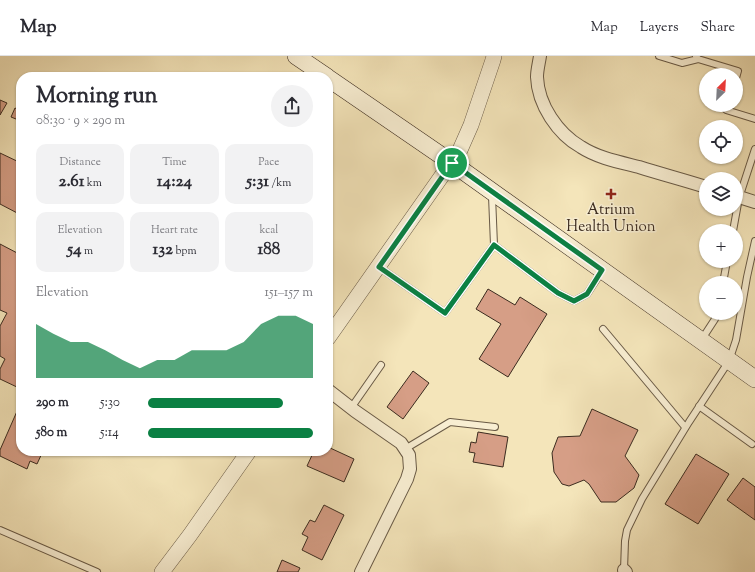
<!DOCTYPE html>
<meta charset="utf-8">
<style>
body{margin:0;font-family:"Sorts Mill Goudy",serif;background:#f2f2f3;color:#2b2b33;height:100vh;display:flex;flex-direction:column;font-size:15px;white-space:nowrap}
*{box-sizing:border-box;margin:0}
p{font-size:13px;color:#7c7c81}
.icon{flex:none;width:22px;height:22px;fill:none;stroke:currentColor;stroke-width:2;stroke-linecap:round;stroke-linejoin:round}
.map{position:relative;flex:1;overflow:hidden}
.details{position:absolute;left:16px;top:16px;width:317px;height:384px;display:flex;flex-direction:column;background:#fff;border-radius:16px;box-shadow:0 1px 3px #0004}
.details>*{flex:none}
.needle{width:26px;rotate:24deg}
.fabs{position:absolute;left:699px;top:12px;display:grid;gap:8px}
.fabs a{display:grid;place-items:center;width:44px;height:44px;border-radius:50%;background:#fff;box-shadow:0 1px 3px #0004;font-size:20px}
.pin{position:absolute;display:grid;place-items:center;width:34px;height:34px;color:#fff;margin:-17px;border:2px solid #fff;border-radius:50%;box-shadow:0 1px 4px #0007}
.round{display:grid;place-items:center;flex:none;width:42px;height:42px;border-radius:21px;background:#f2f2f3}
.head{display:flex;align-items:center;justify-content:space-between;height:68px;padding:0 20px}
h1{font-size:22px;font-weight:700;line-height:30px}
.stats{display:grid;grid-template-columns:repeat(3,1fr);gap:6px;height:68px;padding:4px 20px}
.stats div{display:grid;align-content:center;border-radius:10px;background:#f2f2f3;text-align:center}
.stats b{font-size:17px;font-weight:700}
.stats small{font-size:11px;font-weight:400}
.stats p{font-size:11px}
.chart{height:112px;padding:8px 20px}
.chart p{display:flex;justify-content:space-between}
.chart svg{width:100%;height:72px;margin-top:4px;fill:#0b8043;opacity:.7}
ul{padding:0 20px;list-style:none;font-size:13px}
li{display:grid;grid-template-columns:64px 48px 1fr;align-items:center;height:30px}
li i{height:10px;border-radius:5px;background:#0b8043}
header{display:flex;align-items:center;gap:24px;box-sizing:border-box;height:56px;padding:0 20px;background:#fff;border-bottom:1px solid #e1e1e2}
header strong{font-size:19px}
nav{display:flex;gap:22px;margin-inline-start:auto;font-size:14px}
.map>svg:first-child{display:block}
.building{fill:#d69e86;stroke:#3b2b1f}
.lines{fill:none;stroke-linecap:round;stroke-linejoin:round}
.service-casing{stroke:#695a46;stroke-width:8}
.minor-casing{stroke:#695a46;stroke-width:14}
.tertiary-casing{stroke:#695a46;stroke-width:16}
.secondary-casing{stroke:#3b2b1f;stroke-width:18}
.service{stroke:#f8eed2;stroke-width:6}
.minor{stroke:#f8eed2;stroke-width:12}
.tertiary{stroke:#f8eed2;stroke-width:15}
.secondary{stroke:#f8eed2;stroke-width:17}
.route-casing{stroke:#fff;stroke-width:8}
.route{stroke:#0b8043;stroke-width:5}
.poi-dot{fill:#8f2418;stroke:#f8eed2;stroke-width:1.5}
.labels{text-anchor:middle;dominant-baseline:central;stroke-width:3;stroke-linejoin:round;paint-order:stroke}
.poi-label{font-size:15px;fill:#3b2b1f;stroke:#f8eed2}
</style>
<header>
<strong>Map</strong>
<nav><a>Map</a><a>Layers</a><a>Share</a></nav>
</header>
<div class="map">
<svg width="755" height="516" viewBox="0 0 755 516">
<rect width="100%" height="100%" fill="#f4e5ba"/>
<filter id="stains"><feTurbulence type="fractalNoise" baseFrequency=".005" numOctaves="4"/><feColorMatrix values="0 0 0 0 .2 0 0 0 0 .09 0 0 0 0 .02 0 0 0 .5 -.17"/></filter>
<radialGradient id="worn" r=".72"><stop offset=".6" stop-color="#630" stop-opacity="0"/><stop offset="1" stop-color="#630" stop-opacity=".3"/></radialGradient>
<path class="building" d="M0 44 7 47 0 59Z
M15 52 21 55V65L11 61Z
M0 97 21 107V159L0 148Z
M0 188 21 199V328L19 332 0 323V313L5 303 0 300V270L7 257 0 254Z
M488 233 515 249 520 241 547 258 508 321 479 303 501 268 476 253Z
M413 315 429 327 403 363 387 351Z
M18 353 21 354V395H43L37 408 30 405 27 413 0 400V394Z
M592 353 638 374 625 400 639 419 634 432 616 446H601L589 428 584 424 569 430 562 428 554 416 552 397 558 381 580 380Z
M478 376 508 381 503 411 473 406 475 397 469 396 471 386 476 387Z
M328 391 354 403 344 426 307 410 314 395H328Z
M696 398 729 418 698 468 665 448Z
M743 422 755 431V464L727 444Z
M324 449 344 459 322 504 302 494 308 481 302 478 310 464 315 466Z
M282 504 300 512 298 516H277Z"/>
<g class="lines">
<g class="service-casing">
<path id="service" d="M659 0 682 7 698 3
M696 0 698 3 738 15 736 22
M727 49 726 54 755 63
M492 140 494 189
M733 175 739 142 755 93
M379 211 445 257 494 189 558 237 574 245 587 238 602 215
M723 227 727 205
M603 273 685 371
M702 283 715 263 717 257
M699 350 752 388
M351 352 381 309
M405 393 450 366 495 371
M0 474 97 516
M624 514 625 485 627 474 642 443 689 366 729 305 736 284 747 221 755 185"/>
</g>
<g class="minor-casing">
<path id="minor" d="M540 0C539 7 537 14 537 21 538 49 558 78 581 91 598 102 619 106 639 111 661 118 684 124 706 131
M736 140 755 146
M328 334 355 355 401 387 409 399 410 413 407 423 361 516
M624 514 626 516"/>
</g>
<g class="tertiary-casing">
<path id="tertiary" d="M328 282 460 94 471 69 493 4 494 0
M162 516 190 479 249 395"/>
</g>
<g class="secondary-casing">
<path id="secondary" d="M296 0 327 21
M328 22 452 107 755 323"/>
</g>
<use href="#service" class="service"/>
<use href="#minor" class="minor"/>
<use href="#tertiary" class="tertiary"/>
<use href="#secondary" class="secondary"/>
</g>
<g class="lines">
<g class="route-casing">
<path id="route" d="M452 107 602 214 587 238 574 245 558 237 494 189 445 257 379 211Z"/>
</g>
<use href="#route" class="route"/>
</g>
<path class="poi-dot" d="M609 132h4v4h4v4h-4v4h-4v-4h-4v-4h4z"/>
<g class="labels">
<g class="poi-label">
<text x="611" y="154">Atrium<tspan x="611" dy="17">Health Union</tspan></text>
</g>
</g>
<rect width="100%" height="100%" filter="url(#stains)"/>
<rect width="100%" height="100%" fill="url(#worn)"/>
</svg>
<div class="fabs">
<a><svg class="needle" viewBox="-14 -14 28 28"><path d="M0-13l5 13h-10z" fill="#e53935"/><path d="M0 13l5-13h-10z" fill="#7c7c81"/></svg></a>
<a><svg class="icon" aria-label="locate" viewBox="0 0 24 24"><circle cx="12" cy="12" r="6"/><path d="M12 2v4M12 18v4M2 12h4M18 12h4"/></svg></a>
<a><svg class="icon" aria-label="layers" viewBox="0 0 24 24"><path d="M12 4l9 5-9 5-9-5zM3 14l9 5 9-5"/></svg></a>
<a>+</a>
<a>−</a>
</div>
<div class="pin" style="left:452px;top:107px;background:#1e9e55"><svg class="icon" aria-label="arrive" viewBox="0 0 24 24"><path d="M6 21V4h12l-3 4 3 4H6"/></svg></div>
<section class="details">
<div class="head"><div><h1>Morning run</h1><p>08:30 · 9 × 290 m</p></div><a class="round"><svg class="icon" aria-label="share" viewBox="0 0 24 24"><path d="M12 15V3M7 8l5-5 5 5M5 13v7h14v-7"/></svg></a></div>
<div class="stats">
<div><p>Distance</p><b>2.61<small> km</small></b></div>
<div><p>Time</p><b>14:24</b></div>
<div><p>Pace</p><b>5:31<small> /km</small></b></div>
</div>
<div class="stats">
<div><p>Elevation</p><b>54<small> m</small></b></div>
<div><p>Heart rate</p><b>132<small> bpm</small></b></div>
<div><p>kcal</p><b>188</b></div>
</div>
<div class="chart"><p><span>Elevation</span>151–157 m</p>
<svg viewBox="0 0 160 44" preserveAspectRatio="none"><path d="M0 44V11L10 17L20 22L30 22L40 27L50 33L60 38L70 33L80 33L90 27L100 27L110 27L120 22L130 11L140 6L150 6L160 11V44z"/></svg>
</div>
<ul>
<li><b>290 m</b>5:30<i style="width:82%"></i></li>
<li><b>580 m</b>5:14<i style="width:100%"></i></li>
</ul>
</section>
</div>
